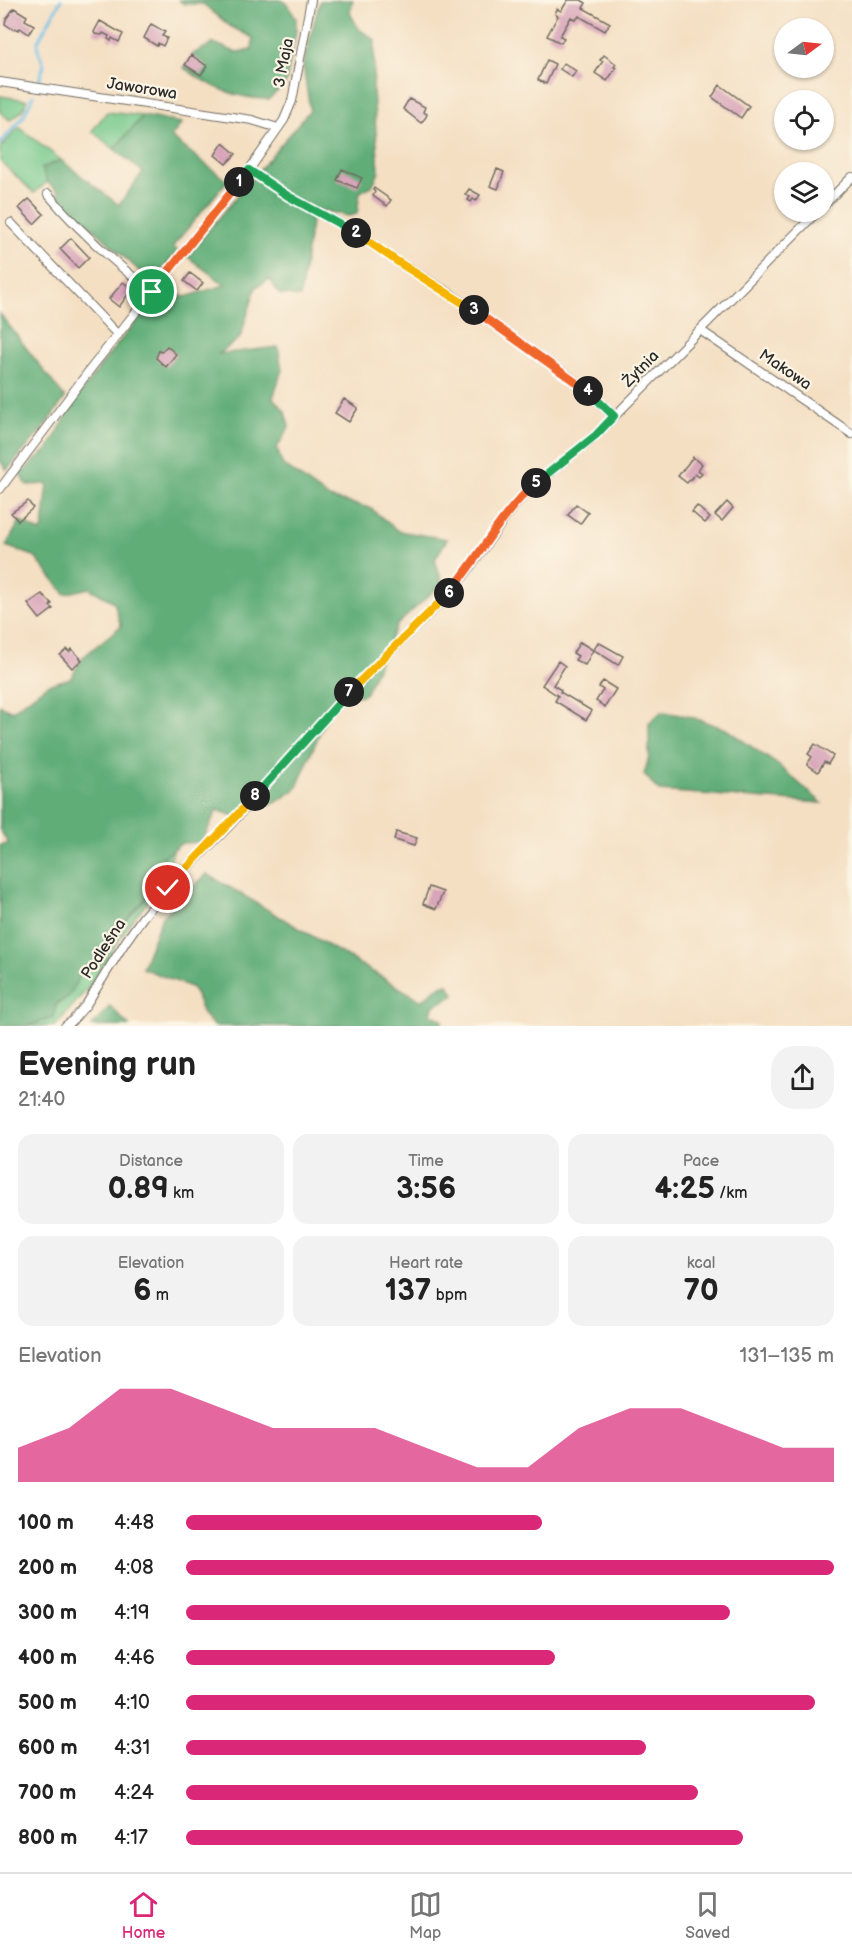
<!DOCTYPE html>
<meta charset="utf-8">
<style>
body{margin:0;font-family:"Balsamiq Sans",sans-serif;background:#f2f2f2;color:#222;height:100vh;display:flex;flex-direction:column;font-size:22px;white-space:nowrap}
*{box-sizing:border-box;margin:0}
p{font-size:20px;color:#767676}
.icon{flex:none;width:33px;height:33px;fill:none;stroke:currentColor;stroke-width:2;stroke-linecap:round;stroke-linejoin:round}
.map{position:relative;height:1026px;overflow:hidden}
.sheet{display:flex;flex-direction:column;background:#fff;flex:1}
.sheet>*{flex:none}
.needle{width:39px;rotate:75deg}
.fabs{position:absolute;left:774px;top:18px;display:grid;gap:12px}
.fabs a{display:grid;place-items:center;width:60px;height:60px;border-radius:50%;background:#fff;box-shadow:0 2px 4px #0004;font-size:30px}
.pin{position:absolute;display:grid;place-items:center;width:51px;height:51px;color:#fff;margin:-26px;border:3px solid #fff;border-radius:50%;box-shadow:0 2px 6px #0007}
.km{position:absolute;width:30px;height:30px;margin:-15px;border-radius:50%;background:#222;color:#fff;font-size:16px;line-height:30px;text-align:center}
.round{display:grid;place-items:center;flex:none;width:63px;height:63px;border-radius:24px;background:#f2f2f2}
.head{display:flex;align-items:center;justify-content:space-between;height:102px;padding:0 18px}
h1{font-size:33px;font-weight:800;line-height:45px}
.metrics{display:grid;grid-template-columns:repeat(3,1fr);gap:9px;height:102px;padding:6px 18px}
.metrics div{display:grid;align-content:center;border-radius:15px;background:#f2f2f2;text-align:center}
.metrics b{font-size:30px;font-weight:800}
.metrics small{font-size:16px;font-weight:400}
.metrics p{font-size:16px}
.chart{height:168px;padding:12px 18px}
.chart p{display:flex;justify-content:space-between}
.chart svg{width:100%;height:108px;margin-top:6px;fill:#db2777;opacity:.7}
ul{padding:0 18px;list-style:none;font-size:20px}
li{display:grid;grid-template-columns:96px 72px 1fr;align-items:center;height:45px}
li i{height:15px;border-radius:8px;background:#db2777}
.tabs{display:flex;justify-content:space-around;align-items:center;height:84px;border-top:2px solid #e0e0e0;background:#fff;font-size:16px;color:#767676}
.tabs a{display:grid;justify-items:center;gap:3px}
.tabs .current{color:#db2777}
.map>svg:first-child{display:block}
.green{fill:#76c98c;stroke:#507a5c;stroke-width:1.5}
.forest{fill:#60ad78;stroke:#466c52;stroke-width:1.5}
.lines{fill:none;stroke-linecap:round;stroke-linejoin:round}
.stream{stroke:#6cc0e8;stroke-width:3}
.building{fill:#d8a5ba}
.minor-casing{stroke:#716a60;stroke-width:10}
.minor{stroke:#fff;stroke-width:8}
.split-1-casing{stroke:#fff;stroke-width:12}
.split-2-casing{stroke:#fff;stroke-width:12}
.split-3-casing{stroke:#fff;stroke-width:12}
.split-4-casing{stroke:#fff;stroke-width:12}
.split-5-casing{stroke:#fff;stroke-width:12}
.split-6-casing{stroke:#fff;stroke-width:12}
.split-7-casing{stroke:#fff;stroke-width:12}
.split-8-casing{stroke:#fff;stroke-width:12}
.split-9-casing{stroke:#fff;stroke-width:12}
.split-1{stroke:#f0652b;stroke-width:8}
.split-2{stroke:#22a559;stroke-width:8}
.split-3{stroke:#f5b400;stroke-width:8}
.split-4{stroke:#f0652b;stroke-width:8}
.split-5{stroke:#22a559;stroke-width:8}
.split-6{stroke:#f0652b;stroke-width:8}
.split-7{stroke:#f5b400;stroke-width:8}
.split-8{stroke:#22a559;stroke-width:8}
.split-9{stroke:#f5b400;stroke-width:8}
.labels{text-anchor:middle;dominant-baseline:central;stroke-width:4.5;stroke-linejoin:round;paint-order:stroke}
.street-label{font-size:16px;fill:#2b2b2b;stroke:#fcf5e5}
</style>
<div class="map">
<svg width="852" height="1026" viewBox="0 0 852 1026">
<rect width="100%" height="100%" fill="#fcf5e5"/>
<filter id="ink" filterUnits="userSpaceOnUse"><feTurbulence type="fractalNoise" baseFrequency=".0167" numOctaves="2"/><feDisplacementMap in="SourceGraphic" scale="12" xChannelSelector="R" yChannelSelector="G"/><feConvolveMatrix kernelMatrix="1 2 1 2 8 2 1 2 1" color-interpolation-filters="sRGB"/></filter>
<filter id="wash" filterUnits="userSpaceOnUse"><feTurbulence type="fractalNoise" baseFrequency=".008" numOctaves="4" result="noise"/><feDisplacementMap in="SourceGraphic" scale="24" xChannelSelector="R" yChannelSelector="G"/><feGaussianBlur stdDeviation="1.35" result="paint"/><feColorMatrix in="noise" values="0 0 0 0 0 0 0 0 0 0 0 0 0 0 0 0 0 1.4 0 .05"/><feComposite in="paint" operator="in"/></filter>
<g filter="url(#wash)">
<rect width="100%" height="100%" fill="#f4dfc3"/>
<path class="green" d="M0 96 27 100 23 110 10 120 0 112Z
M107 112 143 116 114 149 92 131Z
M19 127 61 160 42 168 47 182 34 193 0 161V148Z
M174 848 164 882 130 923 88 988 55 1026H27L53 1018 56 1005 69 996 84 967 96 965 102 960 125 922 151 892 163 856Z"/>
<path class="forest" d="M179 0H281L287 3 296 18V31L286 83 269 99C235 99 211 87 184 68L193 54 214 43 235 52 252 50 253 38 230 26 203 4H184Z
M353 0 350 13 359 29 375 40 373 91 379 172 372 186 360 192 357 214 349 216 320 210 312 216 300 297 279 294 270 279 256 287 240 338 219 354 278 347 282 370 273 398 285 411 289 427 277 448 282 464 329 498 370 508 398 531 447 539 435 559 442 583 397 625 365 694 333 702 296 789 275 803 251 809 245 820 217 810 202 842 182 843 164 856 151 892 125 922 102 960 96 965 84 967 69 996 56 1005 53 1018 27 1026H0V845L8 844 0 829V705L12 711 47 685 71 678 82 658 121 626 114 602 89 588 65 594 34 556 6 546 20 521 40 532 43 528 48 484 27 485 20 474 48 449 77 398 114 348 161 292 185 297 225 285 188 257 207 232 310 110 303 65 320 1Z
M143 116 182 123 171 137 227 181 173 246 177 251 155 278H147L59 197 58 191 47 182 42 168 61 160 119 205 143 172 114 149Z
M0 314 65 398 44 427 7 470 0 461Z
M661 712 688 716 726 729 778 765 822 803 659 791 644 774 649 757V723Z
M207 874 422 1001 436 988 448 984 455 995 433 1006 431 1014 442 1020V1026H214L203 1014 193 988 142 968 162 917Z
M110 1006 129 1026H92Z"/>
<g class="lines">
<path class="stream" d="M39 80 44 65 38 50V41L61 0
M0 144 23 117 34 95"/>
</g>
<g id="blocks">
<path class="building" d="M568 0H581L586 3 583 8 610 23 605 31 579 16 576 20 571 17 560 36 564 38 561 43 547 36 558 16 555 14 557 9 561 11Z
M14 8 27 16 25 20 34 25 29 34 20 28 19 30 15 28 14 30 5 24 6 19Z
M100 21 123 34 119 42 112 38 111 41 108 39 109 36 103 33 102 35 95 34 94 32Z
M151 24 165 32 162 36 167 38 163 46 158 43 157 46 144 38Z
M191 55 207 66 201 75 185 65Z
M604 55 616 64 614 67 616 68 607 81 595 73 603 61 600 60Z
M547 60 555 64 546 84 538 80Z
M564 63 576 71 572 77 560 69Z
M720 85 749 106 741 118 712 97Z
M409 99 425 107 423 112 427 114 426 117 421 123 403 109Z
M223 143 236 154 226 164 215 155Z
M342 169 362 178 357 188 337 180Z
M497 169 504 172 498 189 490 186Z
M374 188 391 200 387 206 373 196 375 192 373 190Z
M469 189 480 195 476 201 473 199 471 202 468 200 470 197 465 195Z
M29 199 44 214 34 224 19 208Z
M71 238 89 257 78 268 60 249Z
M190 273 203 283 197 291 184 281Z
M123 282 132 289 119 307 109 299Z
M167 346 176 354 166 367 156 358 159 350 161 352Z
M344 399 358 408 349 422 335 413Z
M693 457 702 464 698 470 702 473 699 477 695 474 687 483 678 476Z
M28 501 33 508 18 521 11 513Z
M727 502 733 508 722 521 715 515Z
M576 504 588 513 580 524 568 515Z
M697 506 710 518 705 523 692 512Z
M42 594 52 604 50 606 53 609 40 619 28 604Z
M580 642 593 650 585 665 575 660 578 656 573 653Z
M598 642 623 656 618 665 594 650Z
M67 649 69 652 72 649 82 660 72 668 60 655Z
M558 661 565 666 553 685 561 690 560 692 592 711 586 720 555 701 558 696 542 685Z
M603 681 616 689 605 707 596 701 603 690 599 687Z
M815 744 833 756 828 764 824 762 818 772 807 764 812 757 808 754Z
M396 832 417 838 414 846 394 840Z
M429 887 443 892 436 909 423 904Z"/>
</g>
</g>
<g filter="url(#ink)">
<use href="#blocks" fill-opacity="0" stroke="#716a60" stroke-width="1.5"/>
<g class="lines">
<g class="minor-casing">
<path id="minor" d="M0 82 252 120 278 128
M249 170 288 196 350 229 398 262 451 294 581 385 614 416
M48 194C78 230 115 263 152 292
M824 205 852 177
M11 223 118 335
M700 330 852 434
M0 489 92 367 249 170 284 120 292 101 311 0
M65 1026 72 1021 86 1005 126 941 143 917 168 888 229 826 345 696 435 608 463 577 510 511 530 488 596 435 817 212"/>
</g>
<use href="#minor" class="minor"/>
</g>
</g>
<g class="lines" filter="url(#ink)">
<g class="split-1-casing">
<path id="split-1" d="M152 292 239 182"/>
</g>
<g class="split-2-casing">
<path id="split-2" d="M239 182 249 170 288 196 356 233"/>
</g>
<g class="split-3-casing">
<path id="split-3" d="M356 233 398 262 474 310"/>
</g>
<g class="split-4-casing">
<path id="split-4" d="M474 310 588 391"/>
</g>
<g class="split-5-casing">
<path id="split-5" d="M536 483 596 435 614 416 588 391"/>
</g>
<g class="split-6-casing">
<path id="split-6" d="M449 593C479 558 500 514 536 483"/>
</g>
<g class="split-7-casing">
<path id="split-7" d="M349 692 449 593"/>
</g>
<g class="split-8-casing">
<path id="split-8" d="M255 796 349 692"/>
</g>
<g class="split-9-casing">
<path id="split-9" d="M168 888 255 796"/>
</g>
<use href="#split-1" class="split-1"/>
<use href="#split-2" class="split-2"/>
<use href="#split-3" class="split-3"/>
<use href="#split-4" class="split-4"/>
<use href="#split-5" class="split-5"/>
<use href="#split-6" class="split-6"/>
<use href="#split-7" class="split-7"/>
<use href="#split-8" class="split-8"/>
<use href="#split-9" class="split-9"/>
</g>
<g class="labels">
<g class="street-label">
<text transform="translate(284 63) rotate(-79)">3 Maja</text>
<text transform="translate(142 89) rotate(9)">Jaworowa</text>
<text transform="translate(641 369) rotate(-45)">Żytnia</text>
<text transform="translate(785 370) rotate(34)">Makowa</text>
<text transform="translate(104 949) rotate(-57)">Podleśna</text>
</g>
</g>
</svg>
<div class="fabs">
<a><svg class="needle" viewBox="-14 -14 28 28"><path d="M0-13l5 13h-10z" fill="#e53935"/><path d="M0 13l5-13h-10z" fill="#767676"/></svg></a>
<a><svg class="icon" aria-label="locate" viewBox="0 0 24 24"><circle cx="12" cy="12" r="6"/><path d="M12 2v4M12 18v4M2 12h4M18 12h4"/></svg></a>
<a><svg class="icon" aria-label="layers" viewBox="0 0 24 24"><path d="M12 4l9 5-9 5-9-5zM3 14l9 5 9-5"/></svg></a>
</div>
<div class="pin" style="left:152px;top:292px;background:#1e9e55"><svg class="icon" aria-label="arrive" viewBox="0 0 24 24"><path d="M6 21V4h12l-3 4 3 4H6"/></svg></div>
<div class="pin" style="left:168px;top:888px;background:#d93025"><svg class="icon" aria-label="check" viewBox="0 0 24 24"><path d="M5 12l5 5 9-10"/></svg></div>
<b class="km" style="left:239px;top:182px">1</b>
<b class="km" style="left:356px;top:233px">2</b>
<b class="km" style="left:474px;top:310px">3</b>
<b class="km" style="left:588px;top:391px">4</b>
<b class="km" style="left:536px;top:483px">5</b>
<b class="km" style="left:449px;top:593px">6</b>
<b class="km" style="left:349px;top:692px">7</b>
<b class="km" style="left:255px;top:796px">8</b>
</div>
<section class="sheet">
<div class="head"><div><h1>Evening run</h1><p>21:40</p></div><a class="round"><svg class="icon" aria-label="share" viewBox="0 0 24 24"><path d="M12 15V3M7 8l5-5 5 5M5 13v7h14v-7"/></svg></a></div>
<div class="metrics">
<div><p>Distance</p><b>0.89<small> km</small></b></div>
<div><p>Time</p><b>3:56</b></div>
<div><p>Pace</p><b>4:25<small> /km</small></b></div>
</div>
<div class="metrics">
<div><p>Elevation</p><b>6<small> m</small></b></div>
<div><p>Heart rate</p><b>137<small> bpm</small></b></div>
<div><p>kcal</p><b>70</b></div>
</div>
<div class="chart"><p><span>Elevation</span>131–135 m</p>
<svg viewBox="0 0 160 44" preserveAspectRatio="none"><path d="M0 44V30L10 22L20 6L30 6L40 14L50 22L60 22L70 22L80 30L90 38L100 38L110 22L120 14L130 14L140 22L150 30L160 30V44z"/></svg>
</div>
<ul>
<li><b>100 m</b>4:48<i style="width:55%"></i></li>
<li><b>200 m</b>4:08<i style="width:100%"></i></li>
<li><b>300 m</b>4:19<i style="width:84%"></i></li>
<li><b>400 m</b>4:46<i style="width:57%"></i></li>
<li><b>500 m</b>4:10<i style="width:97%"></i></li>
<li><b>600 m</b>4:31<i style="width:71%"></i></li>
<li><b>700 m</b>4:24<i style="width:79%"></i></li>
<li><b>800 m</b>4:17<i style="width:86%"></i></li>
</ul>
</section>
<nav class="tabs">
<a class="current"><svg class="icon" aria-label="home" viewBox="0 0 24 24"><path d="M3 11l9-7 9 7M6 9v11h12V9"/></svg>Home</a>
<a><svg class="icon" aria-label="map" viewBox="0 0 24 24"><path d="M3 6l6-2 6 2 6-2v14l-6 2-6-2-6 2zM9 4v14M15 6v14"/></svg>Map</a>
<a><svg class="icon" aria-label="saved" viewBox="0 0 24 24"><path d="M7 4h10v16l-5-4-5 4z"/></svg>Saved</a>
</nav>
